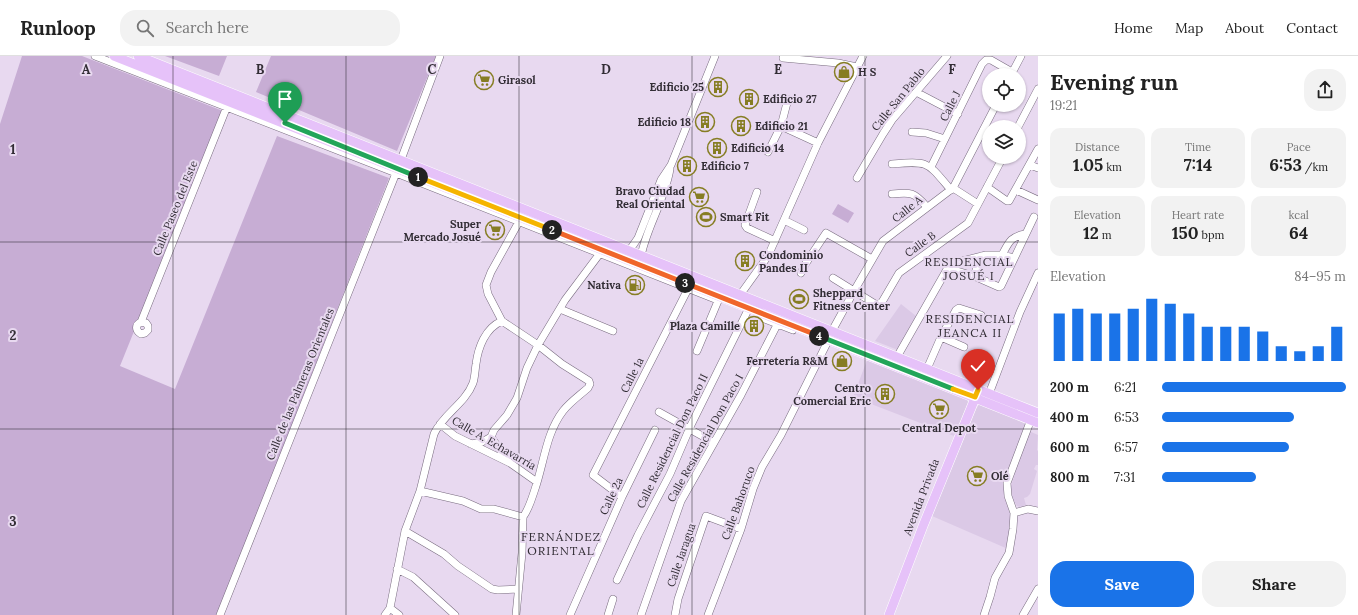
<!DOCTYPE html>
<meta charset="utf-8">
<style>
body{margin:0;font-family:Lora,serif;background:#f2f2f2;color:#222;height:100vh;display:flex;flex-direction:column;font-size:15px;white-space:nowrap}
*{box-sizing:border-box;margin:0}
p{font-size:13px;color:#767676}
.icon{flex:none;width:22px;height:22px;fill:none;stroke:currentColor;stroke-width:2;stroke-linecap:round;stroke-linejoin:round}
.map{position:relative;flex:1;overflow:hidden}
.panel{display:flex;flex-direction:column;background:#fff;width:320px}
.panel>*{flex:none}
.tools{position:absolute;left:982px;top:12px;display:grid;gap:8px}
.tools a{display:grid;place-items:center;width:44px;height:44px;border-radius:50%;background:#fff;box-shadow:0 1px 3px #0004;font-size:20px}
.pin{position:absolute;display:grid;place-items:center;width:34px;height:34px;color:#fff;margin:-41px -17px;border-radius:50% 50% 50% 0;rotate:-45deg;box-shadow:0 0 4px #0007}
.pin .icon{rotate:45deg}
.km{position:absolute;width:20px;height:20px;margin:-10px;border-radius:50%;background:#222;color:#fff;font-size:11px;line-height:20px;text-align:center}
.round{display:grid;place-items:center;flex:none;width:42px;height:42px;border-radius:16px;background:#f2f2f2}
.headline{display:flex;align-items:center;justify-content:space-between;height:68px;padding:0 12px}
h1{font-size:22px;font-weight:700;line-height:30px}
.stats{display:grid;grid-template-columns:repeat(3,1fr);gap:6px;height:68px;padding:4px 12px}
.stats div{display:grid;align-content:center;border-radius:10px;background:#f2f2f2;text-align:center}
.stats b{font-size:17px;font-weight:700}
.stats small{font-size:11px;font-weight:400}
.stats p{font-size:11px}
.chart{height:112px;padding:8px 12px}
.chart p{display:flex;justify-content:space-between}
.chart svg{width:100%;height:72px;margin-top:4px;stroke:#1a73e8;stroke-width:6}
.primary-button{display:flex;gap:8px;margin-top:auto;padding:8px 12px}
.primary-button a{flex:1;height:46px;border-radius:16px;background:#1a73e8;color:#fff;font-size:16px;font-weight:700;line-height:46px;text-align:center}
.primary-button a+a{background:#f2f2f2;color:#222}
ul{padding:0 12px;list-style:none;font-size:13px}
li{display:grid;grid-template-columns:64px 48px 1fr;align-items:center;height:30px}
li i{height:10px;border-radius:5px;background:#1a73e8}
header{display:flex;align-items:center;gap:24px;box-sizing:border-box;height:56px;padding:0 20px;background:#fff;border-bottom:1px solid #e0e0e0}
header strong{font-size:19px}
nav{display:flex;gap:22px;margin-inline-start:auto;font-size:14px}
.search{width:280px;height:36px;background:#f2f2f2;display:flex;align-items:center;gap:10px;box-sizing:border-box;padding:0 14px;border-radius:16px;color:#767676;font-size:15px}
main{display:flex;flex:1;min-height:0}
.map>svg:first-child{display:block}
.built{fill:#dbc9e6}
.green{fill:#c7add4}
.lines{fill:none;stroke-linecap:round;stroke-linejoin:round}
.minor-casing{stroke:#786b7f;stroke-width:8}
.major-casing{stroke:#fff;stroke-width:10}
.minor{stroke:#fff;stroke-width:7}
.major{stroke:#e6c2f9;stroke-width:9}
.split-1-casing{stroke:#fff;stroke-width:8}
.split-2-casing{stroke:#fff;stroke-width:8}
.split-3-casing{stroke:#fff;stroke-width:8}
.split-4-casing{stroke:#fff;stroke-width:8}
.split-5-casing{stroke:#fff;stroke-width:8}
.split-6-casing{stroke:#fff;stroke-width:8}
.split-1{stroke:#22a559;stroke-width:5}
.split-2{stroke:#f5b400;stroke-width:5}
.split-3{stroke:#f0652b;stroke-width:5}
.split-4{stroke:#f0652b;stroke-width:5}
.split-5{stroke:#22a559;stroke-width:5}
.split-6{stroke:#f5b400;stroke-width:5}
.grid{fill:none;stroke:#322d35;stroke-width:1;stroke-opacity:0.55}
.labels{text-anchor:middle;dominant-baseline:central;stroke-width:4;stroke-linejoin:round;paint-order:stroke}
.poi-label{font-size:11px;font-weight:bold;fill:#322d35;stroke:#e8d9f0;text-anchor:start}
.street-label{font-size:11px;fill:#322d35;stroke:#e8d9f0}
.neighbourhood-label{font-size:12px;letter-spacing:1px;fill:#322d35;stroke:#e8d9f0}
.grid-label{font-size:13px;text-anchor:middle;font-weight:bold;fill:#322d35;stroke:#e8d9f0;stroke-width:4;stroke-linejoin:round;paint-order:stroke}
</style>
<header>
<strong>Runloop</strong>
<div class="search"><svg class="icon" aria-label="search" viewBox="0 0 24 24"><circle cx="10" cy="10" r="6"/><path d="M15 15l6 6"/></svg>Search here</div>
<nav><a>Home</a><a>Map</a><a>About</a><a>Contact</a></nav>
</header>
<main>
<div class="map">
<svg width="1038" height="559" viewBox="0 0 1038 559">
<rect width="100%" height="100%" fill="#e8d9f0"/>
<path class="built" d="M901 248 916 260 898 294 875 285Z
M869 299 967 342 968 347 954 380 853 341Z
M980 347 1026 365 1007 419 1011 455 1008 493 932 460 976 353Z
M1029 375 1038 379 1037 394 1038 395V409H1036L1034 413 1037 415 1030 438 1027 441 1024 442 1026 449 1020 451 1017 450 1012 442 1011 430Z"/>
<path class="green" d="M22 0H82L223 55 120 310 175 333 277 80 389 122 217 559H0V68Z
M165 0H227L219 20Z
M271 0H436L397 95 256 36Z
M838 148 854 157 848 167 832 158Z"/>
<g class="lines">
<g class="minor-casing">
<path id="minor" d="M95 0 396 117 715 243
M783 2 838 7 857 11
M1011 19 1021 0
M916 36 958 58
M781 70 818 87
M1018 71 1038 33
M912 76 926 77 945 83
M768 96 781 70 788 43
M892 108C930 105 927 106 951 134
M1030 109 1038 112
M931 111 982 8 986 4H991L1012 16
M857 122 883 78 892 64 947 0
M987 131 1007 145H1009L1038 93
M953 132 978 148
M1016 134 1038 144
M757 136 745 169 747 172 775 185
M892 138C911 136 914 136 927 151
M784 164 804 174
M629 195 638 182 661 124 671 109 715 0
M1002 199C1009 186 1010 181 1025 178
M641 200C647 170 665 144 670 113
M947 212 974 220 999 231 1001 230 1034 161
M801 217 806 207 826 177 872 203
M974 220 981 200
M833 222 875 248H879L882 246 899 217 968 167 1003 101
M740 239 768 200 818 87 863 0
M560 253 613 275
M762 262 793 274
M502 265 538 289 562 308 589 325 590 328 588 332C580 339 570 346 563 355 546 377 544 407 535 433 532 442 529 453 523 461L522 497 516 559
M502 265 488 238 486 229 491 216 521 162
M141 266 146 267 148 270V274L145 277 141 278C135 274 135 269 141 266L228 48
M832 275 854 235 883 185 953 132 996 49
M941 281 964 291
M697 295 718 245
M897 301 950 208 986 199H1002L1014 202
M927 313 941 281 956 254 959 252 981 259
M989 338 1020 256 1038 217
M659 356 713 386
M440 368 455 380 510 407 537 426
M491 381 508 405
M471 388 482 386 491 381 494 374 507 359 517 342 527 312 538 289 565 244 601 196
M420 435 463 445 481 453H494L523 461
M622 441 593 419 690 229
M1014 457 1028 453 1038 455
M405 475 444 498 458 510 492 533 498 534 518 533
M397 513 413 521 455 559
M617 524 638 479 670 418 691 369 747 256
M390 552 399 559
M220 559 396 117 440 0
M385 559 390 552 405 475 420 435 434 378C443 358 465 348 473 327 475 321 475 314 476 308 478 292 485 272 502 265
M570 559 622 441 655 374
M608 559 613 543
M641 559 681 445 741 339 779 265
M675 559 678 543 706 460 741 473
M708 559 741 473 753 433 762 411 781 379 829 283
M984 559 990 541 995 522 1009 497 1013 473 1014 457 1008 440 1007 427 1030 366
M1023 559 1038 533"/>
</g>
<g class="major-casing">
<path id="major" d="M114 0 1038 367
M138 0 1038 357
M889 559 923 470 978 335"/>
</g>
<use href="#minor" class="minor"/>
<use href="#major" class="major"/>
</g>
<g class="lines">
<g class="split-1-casing">
<path id="split-1" d="M285 67 418 121"/>
</g>
<g class="split-2-casing">
<path id="split-2" d="M418 121 552 174"/>
</g>
<g class="split-3-casing">
<path id="split-3" d="M552 174 685 227"/>
</g>
<g class="split-4-casing">
<path id="split-4" d="M685 227 819 280"/>
</g>
<g class="split-5-casing">
<path id="split-5" d="M819 280 953 333"/>
</g>
<g class="split-6-casing">
<path id="split-6" d="M953 333 975 341 978 334"/>
</g>
<use href="#split-1" class="split-1"/>
<use href="#split-2" class="split-2"/>
<use href="#split-3" class="split-3"/>
<use href="#split-4" class="split-4"/>
<use href="#split-5" class="split-5"/>
<use href="#split-6" class="split-6"/>
</g>
<path class="grid" d="M173 0V559M346 0V559M519 0V559M692 0V559M865 0V559M0 186H1038M0 373H1038"/>
<defs>
<g id="shop-ring" transform="scale(1)"><circle r="9.5" fill="#e8d9f0" stroke="#867d23" stroke-width="1.5"/><path d="M-5-2.5h2.3a2.7 3.5 0 0 1 5.4 0H5L5.5 6h-11ZM-1.5-2.5h3a1.5 2.3 0 0 0-3 0Z" fill="#867d23"/></g>
<g id="supermarket-ring" transform="scale(1)"><circle r="9.5" fill="#e8d9f0" stroke="#867d23" stroke-width="1.5"/><path d="M-6-5.5h2.5l.6 2H6L4.5 2H-2.5L-4.4-4H-6ZM-1.5 3.2a1.3 1.3 0 1 0 .1 0ZM3 3.2a1.3 1.3 0 1 0 .1 0Z" fill="#867d23"/></g>
<g id="building-ring" transform="scale(1)"><circle r="9.5" fill="#e8d9f0" stroke="#867d23" stroke-width="1.5"/><path d="M-4-6H4V6H1V3H-1V6H-4ZM-2.5-4.3h1.7v1.8h-1.7ZM.8-4.3h1.7v1.8H.8ZM-2.5-1h1.7V.8h-1.7ZM.8-1h1.7V.8H.8Z" fill="#867d23"/></g>
<g id="stadium-ring" transform="scale(1)"><circle r="9.5" fill="#e8d9f0" stroke="#867d23" stroke-width="1.5"/><path d="M0-5a6.5 5 0 1 0 0 10a6.5 5 0 1 0 0-10ZM-3.5-1.8h7v3.6h-7Z" fill="#867d23"/></g>
<g id="fuel-ring" transform="scale(1)"><circle r="9.5" fill="#e8d9f0" stroke="#867d23" stroke-width="1.5"/><path d="M-5.5-6h7V0h2V4h1.3V-2.5L3-4.5l.8-.8L6-3V5H2.5V1h-1V6h-7ZM-4.2-4.7v3.2H.2V-4.7Z" fill="#867d23"/></g>
</defs>
<g fill-rule="evenodd">
<use href="#shop-ring" x="844" y="16"/>
<use href="#supermarket-ring" x="484" y="24"/>
<use href="#building-ring" x="718" y="31"/>
<use href="#building-ring" x="749" y="43"/>
<use href="#building-ring" x="705" y="66"/>
<use href="#building-ring" x="741" y="70"/>
<use href="#building-ring" x="717" y="92"/>
<use href="#building-ring" x="687" y="110"/>
<use href="#supermarket-ring" x="699" y="141"/>
<use href="#stadium-ring" x="706" y="161"/>
<use href="#supermarket-ring" x="495" y="174"/>
<use href="#building-ring" x="745" y="205"/>
<use href="#fuel-ring" x="635" y="229"/>
<use href="#stadium-ring" x="799" y="243"/>
<use href="#building-ring" x="754" y="270"/>
<use href="#shop-ring" x="842" y="305"/>
<use href="#building-ring" x="885" y="338"/>
<use href="#supermarket-ring" x="939" y="353"/>
<use href="#supermarket-ring" x="977" y="420"/>
</g>
<g class="labels">
<g class="poi-label">
<text x="858" y="16">H S</text>
<text x="498" y="24">Girasol</text>
<text x="704" y="31" text-anchor="end">Edificio 25</text>
<text x="763" y="43">Edificio 27</text>
<text x="691" y="66" text-anchor="end">Edificio 18</text>
<text x="755" y="70">Edificio 21</text>
<text x="731" y="92">Edificio 14</text>
<text x="701" y="110">Edificio 7</text>
<text x="685" y="135" text-anchor="end">Bravo Ciudad<tspan x="685" dy="13">Real Oriental</tspan></text>
<text x="720" y="161">Smart Fit</text>
<text x="481" y="168" text-anchor="end">Super<tspan x="481" dy="13">Mercado Josué</tspan></text>
<text x="759" y="199">Condominio<tspan x="759" dy="13">Pandes II</tspan></text>
<text x="621" y="229" text-anchor="end">Nativa</text>
<text x="813" y="237">Sheppard<tspan x="813" dy="13">Fitness Center</tspan></text>
<text x="740" y="270" text-anchor="end">Plaza Camille</text>
<text x="828" y="305" text-anchor="end">Ferretería R&amp;M</text>
<text x="871" y="332" text-anchor="end">Centro<tspan x="871" dy="13">Comercial Eric</tspan></text>
<text x="939" y="372" text-anchor="middle">Central Depot</text>
<text x="991" y="420">Olé</text>
</g>
<g class="street-label">
<text transform="translate(898 43) rotate(-51)">Calle San Pablo</text>
<text transform="translate(950 50) rotate(-63)">Calle J</text>
<text transform="translate(175 152) rotate(-68)">Calle Paseo del Este</text>
<text transform="translate(907 153) rotate(-38)">Calle A</text>
<text transform="translate(920 188) rotate(-36)">Calle B</text>
<text transform="translate(632 319) rotate(-63)">Calle 1a</text>
<text transform="translate(300 328) rotate(-68)">Calle de las Palmeras Orientales</text>
<text transform="translate(705 382) rotate(-61)">Calle Residencial Don Paco I</text>
<text transform="translate(672 385) rotate(-64)">Calle Residencial Don Paco II</text>
<text transform="translate(494 387) rotate(30)">Calle A. Echavarría</text>
<text transform="translate(611 440) rotate(-65)">Calle 2a</text>
<text transform="translate(921 441) rotate(-69)">Avenida Privada</text>
<text transform="translate(738 447) rotate(-70)">Calle Bahoruco</text>
<text transform="translate(681 499) rotate(-71)">Calle Jaragua</text>
</g>
<g class="neighbourhood-label">
<text x="969" y="205">RESIDENCIAL<tspan x="969" dy="14">JOSUÉ I</tspan></text>
<text x="970" y="262">RESIDENCIAL<tspan x="970" dy="14">JEANCA II</tspan></text>
<text x="561" y="480">FERNÁNDEZ<tspan x="561" dy="14">ORIENTAL</tspan></text>
</g>
</g>
<g class="grid-label">
<text x="86" y="18">A</text>
<text x="260" y="18">B</text>
<text x="432" y="18">C</text>
<text x="606" y="18">D</text>
<text x="778" y="18">E</text>
<text x="952" y="18">F</text>
<text x="13" y="98">1</text>
<text x="13" y="284">2</text>
<text x="13" y="470">3</text>
</g>
</svg>
<div class="tools">
<a><svg class="icon" aria-label="locate" viewBox="0 0 24 24"><circle cx="12" cy="12" r="6"/><path d="M12 2v4M12 18v4M2 12h4M18 12h4"/></svg></a>
<a><svg class="icon" aria-label="layers" viewBox="0 0 24 24"><path d="M12 4l9 5-9 5-9-5zM3 14l9 5 9-5"/></svg></a>
</div>
<div class="pin" style="left:285px;top:67px;background:#1e9e55"><svg class="icon" aria-label="arrive" viewBox="0 0 24 24"><path d="M6 21V4h12l-3 4 3 4H6"/></svg></div>
<div class="pin" style="left:978px;top:334px;background:#d93025"><svg class="icon" aria-label="check" viewBox="0 0 24 24"><path d="M5 12l5 5 9-10"/></svg></div>
<b class="km" style="left:418px;top:121px">1</b>
<b class="km" style="left:552px;top:174px">2</b>
<b class="km" style="left:685px;top:227px">3</b>
<b class="km" style="left:819px;top:280px">4</b>
</div>
<section class="panel">
<div class="headline"><div><h1>Evening run</h1><p>19:21</p></div><a class="round"><svg class="icon" aria-label="share" viewBox="0 0 24 24"><path d="M12 15V3M7 8l5-5 5 5M5 13v7h14v-7"/></svg></a></div>
<div class="stats">
<div><p>Distance</p><b>1.05<small> km</small></b></div>
<div><p>Time</p><b>7:14</b></div>
<div><p>Pace</p><b>6:53<small> /km</small></b></div>
</div>
<div class="stats">
<div><p>Elevation</p><b>12<small> m</small></b></div>
<div><p>Heart rate</p><b>150<small> bpm</small></b></div>
<div><p>kcal</p><b>64</b></div>
</div>
<div class="chart"><p><span>Elevation</span>84–95 m</p>
<svg viewBox="0 0 160 44" preserveAspectRatio="none"><path d="M5 44V15M15 44V12M25 44V15M35 44V15M45 44V12M55 44V6M65 44V9M75 44V15M85 44V23M95 44V23M105 44V23M115 44V26M125 44V35M135 44V38M145 44V35M155 44V23"/></svg>
</div>
<ul>
<li><b>200 m</b>6:21<i style="width:100%"></i></li>
<li><b>400 m</b>6:53<i style="width:72%"></i></li>
<li><b>600 m</b>6:57<i style="width:69%"></i></li>
<li><b>800 m</b>7:31<i style="width:51%"></i></li>
</ul>
<div class="primary-button"><a>Save</a><a>Share</a></div>
</section>
</main>
